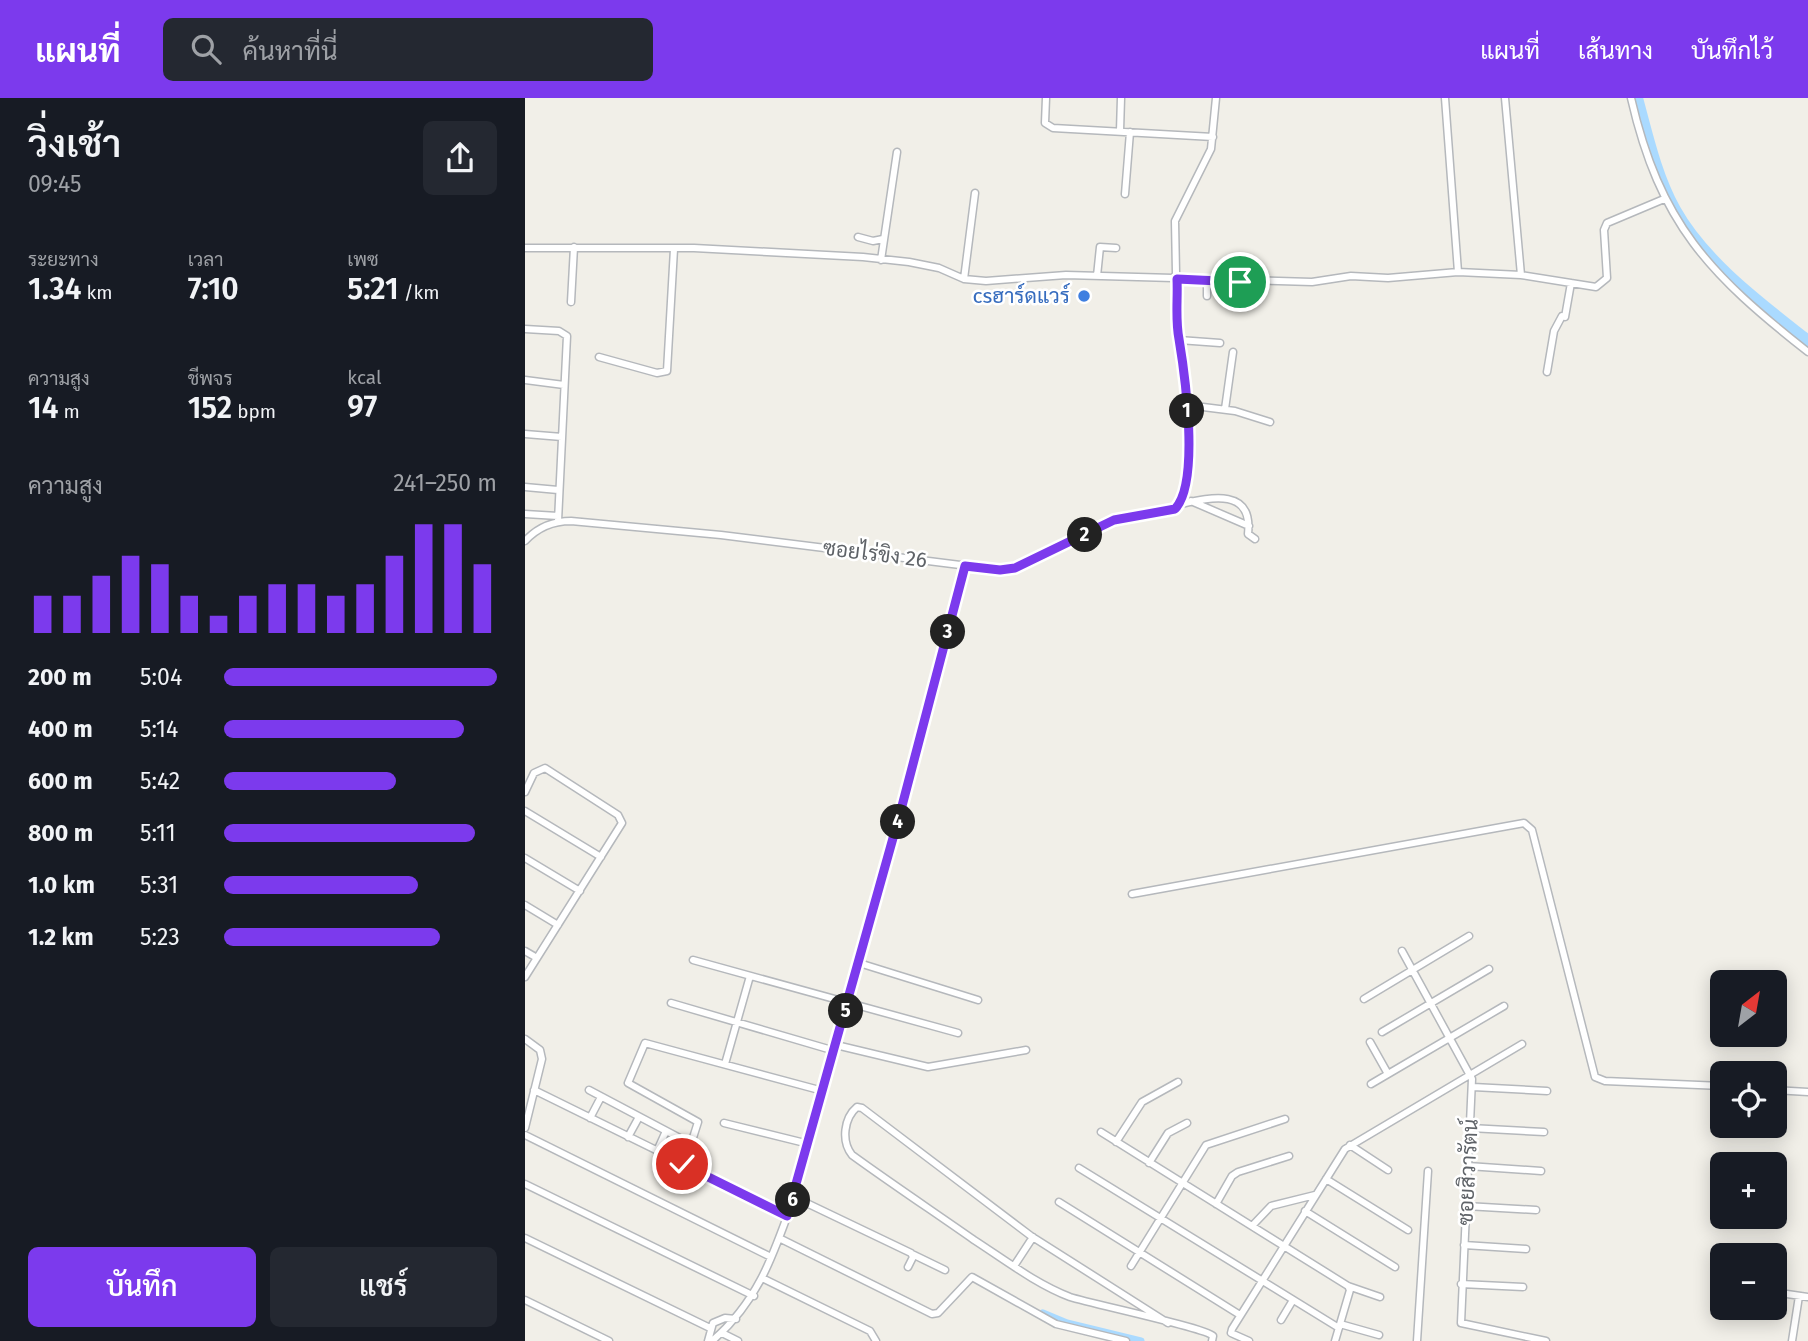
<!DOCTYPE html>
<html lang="th">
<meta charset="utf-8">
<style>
body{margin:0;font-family:"Fira Sans",Sarabun,sans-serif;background:#242831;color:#f1f3f6;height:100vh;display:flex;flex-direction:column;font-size:26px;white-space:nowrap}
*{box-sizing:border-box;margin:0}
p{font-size:23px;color:#9ea1a6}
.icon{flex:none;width:38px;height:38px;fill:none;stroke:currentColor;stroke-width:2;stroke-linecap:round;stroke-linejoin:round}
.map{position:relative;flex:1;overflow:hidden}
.details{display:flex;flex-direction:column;background:#171b24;width:525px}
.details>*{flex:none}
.needle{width:46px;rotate:31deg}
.tools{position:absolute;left:1185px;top:872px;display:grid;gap:14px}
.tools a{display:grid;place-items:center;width:77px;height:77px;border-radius:10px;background:#171b24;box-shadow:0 4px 18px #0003;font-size:35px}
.pin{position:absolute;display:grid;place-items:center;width:60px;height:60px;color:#fff;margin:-30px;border:4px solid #fff;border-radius:50%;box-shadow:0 2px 7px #0007}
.km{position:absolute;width:35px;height:35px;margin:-18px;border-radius:50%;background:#222;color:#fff;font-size:19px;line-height:35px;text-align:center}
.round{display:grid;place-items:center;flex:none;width:74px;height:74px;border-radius:10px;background:#242831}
.summary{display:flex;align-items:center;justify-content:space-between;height:119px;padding:0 28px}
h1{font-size:38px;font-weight:600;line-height:52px}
.stats{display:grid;grid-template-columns:repeat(3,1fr);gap:10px;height:119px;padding:7px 28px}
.stats div{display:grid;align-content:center}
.stats b{font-size:30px;font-weight:600}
.stats small{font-size:19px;font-weight:400}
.stats p{font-size:19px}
.chart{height:196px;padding:14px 28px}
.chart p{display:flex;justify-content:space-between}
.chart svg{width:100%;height:126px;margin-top:7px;stroke:#7c3aed;stroke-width:6}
.action{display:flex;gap:14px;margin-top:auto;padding:14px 28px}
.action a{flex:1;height:80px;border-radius:10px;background:#7c3aed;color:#fff;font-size:28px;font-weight:600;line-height:80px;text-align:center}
.action a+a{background:#242831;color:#f1f3f6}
ul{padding:0 28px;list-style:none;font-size:23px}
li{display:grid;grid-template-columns:112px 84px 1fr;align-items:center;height:52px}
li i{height:18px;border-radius:9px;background:#7c3aed}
header{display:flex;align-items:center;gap:42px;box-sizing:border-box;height:98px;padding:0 35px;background:#7c3aed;color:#fff}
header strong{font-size:33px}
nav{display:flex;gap:38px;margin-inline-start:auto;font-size:24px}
.search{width:490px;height:63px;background:#242831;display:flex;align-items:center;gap:18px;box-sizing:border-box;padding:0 24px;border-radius:10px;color:#9ea1a6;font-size:26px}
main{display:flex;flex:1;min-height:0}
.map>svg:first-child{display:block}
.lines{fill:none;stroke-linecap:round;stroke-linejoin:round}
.canal{stroke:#aadaff;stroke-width:7}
.river{stroke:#aadaff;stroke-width:12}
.minor-casing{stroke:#b5b8bc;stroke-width:9}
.minor{stroke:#fff;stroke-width:6}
.route-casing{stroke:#fff;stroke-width:14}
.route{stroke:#7c3aed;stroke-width:9}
.shop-dot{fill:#3f7fe0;stroke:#fff;stroke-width:2.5}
.labels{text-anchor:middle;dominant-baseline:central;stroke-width:5;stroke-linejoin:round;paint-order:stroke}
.shop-label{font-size:21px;fill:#366cbe;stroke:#fff;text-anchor:end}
.street-label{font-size:21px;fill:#5f6368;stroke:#fff}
</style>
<header>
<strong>แผนที่</strong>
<div class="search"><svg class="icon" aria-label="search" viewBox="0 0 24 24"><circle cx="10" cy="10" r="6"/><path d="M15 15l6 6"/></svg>ค้นหาที่นี่</div>
<nav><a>แผนที่</a><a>เส้นทาง</a><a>บันทึกไว้</a></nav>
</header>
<main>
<section class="details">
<div class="summary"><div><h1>วิ่งเช้า</h1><p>09:45</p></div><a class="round"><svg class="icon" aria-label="share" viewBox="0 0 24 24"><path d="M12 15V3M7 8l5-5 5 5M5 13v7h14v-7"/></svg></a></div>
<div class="stats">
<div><p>ระยะทาง</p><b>1.34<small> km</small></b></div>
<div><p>เวลา</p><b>7:10</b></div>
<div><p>เพซ</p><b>5:21<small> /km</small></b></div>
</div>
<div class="stats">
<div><p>ความสูง</p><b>14<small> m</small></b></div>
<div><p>ชีพจร</p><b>152<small> bpm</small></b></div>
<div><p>kcal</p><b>97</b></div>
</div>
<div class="chart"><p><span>ความสูง</span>241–250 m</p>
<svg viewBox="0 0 160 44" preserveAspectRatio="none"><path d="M5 44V31M15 44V31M25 44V24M35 44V17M45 44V20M55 44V31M65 44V38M75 44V31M85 44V27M95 44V27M105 44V31M115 44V27M125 44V17M135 44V6M145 44V6M155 44V20"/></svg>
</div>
<ul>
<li><b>200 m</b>5:04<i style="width:100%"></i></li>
<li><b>400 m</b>5:14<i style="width:88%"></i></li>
<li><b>600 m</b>5:42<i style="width:63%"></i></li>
<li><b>800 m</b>5:11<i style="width:92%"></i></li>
<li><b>1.0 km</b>5:31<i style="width:71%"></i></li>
<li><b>1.2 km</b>5:23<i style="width:79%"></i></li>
</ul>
<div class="action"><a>บันทึก</a><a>แชร์</a></div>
</section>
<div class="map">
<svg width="1283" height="1243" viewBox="0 0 1283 1243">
<rect width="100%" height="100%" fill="#f1efe8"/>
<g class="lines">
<path class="canal" d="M518 1215 542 1225 616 1243"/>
<path class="river" d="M1112 0C1122 37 1131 78 1150 112 1179 164 1236 206 1283 243"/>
<g class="minor-casing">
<path id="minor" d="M521 0 520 25 528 30 688 39
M920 0 933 174
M980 0 996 177
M1106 0C1135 126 1184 176 1283 254
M595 33 596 0
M600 96 605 34
M333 139 348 143 358 141
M0 150H169L338 159 384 164 414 170 439 181 461 183 541 177 787 184 826 178 863 180 933 174 996 177 1071 189 1082 180 1079 132 1082 125 1139 101
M356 162 372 54
M572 178 575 149 591 150
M439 181 450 95
M682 198V183
M46 204 49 149
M0 231 34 233 42 238 33 423
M654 242 695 245
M74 259 132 275 142 273 149 151
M1022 274 1029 233 1037 218 1040 219 1046 185
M0 282 39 287
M662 307 710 313 745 324
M700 311 708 254
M0 336 37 339
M0 389 33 392
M666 403 724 428
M656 406C687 399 728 390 723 436L730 441
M0 416 33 418
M0 443C13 429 28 423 46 423L196 437 475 472 507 463 589 422 650 411 660 397 663 379V296L652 227 650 123 686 51 691 0
M0 694 9 675 20 670 93 717 97 725 0 879
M0 713 76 759
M0 760 55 793
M607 796 999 725 1007 732 1070 979 1080 983 1197 988
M0 807 33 827
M0 853 12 860
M877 853 947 981 936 1225 1021 1243
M168 862 433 935
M334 865 453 902
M839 901 944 838
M146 905 310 953
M857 934 964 871
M0 941 15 952 17 961 0 1030
M845 944 863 976
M311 947 403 969 501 952
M200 966 225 878
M846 986 979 908
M948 989 1022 993
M9 992 263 1117
M64 992 166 1046 157 1066
M1250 992 1283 994
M65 1020 76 999
M199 1025 284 1046
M945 1030 1019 1034
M576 1034 823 1188 855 1199
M0 1037 246 1159
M103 1039 114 1019
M591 1044 617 1004 653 984
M166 1046 173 1024 103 985 120 945 298 993
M825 1047 863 1072
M132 1053 141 1033
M624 1065 643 1035 662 1025
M943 1068 1016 1073
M554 1070 814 1230
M801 1081 883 1132
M0 1086 229 1198
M269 1099 386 1155 388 1159 383 1169
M534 1104 715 1217
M691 1106 707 1078 713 1074 764 1058
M941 1108 1011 1112
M780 1113 870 1169
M727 1128 746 1108 790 1097
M0 1140 185 1230
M254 1140 407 1216 413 1215 447 1179 531 1226 601 1243
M939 1147 1001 1151
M387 1156 420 1172
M489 1168 508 1139
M606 1168 681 1047 760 1021
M237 1180 345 1233 351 1243
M936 1186 998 1189
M1262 1196 1283 1199
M0 1202 84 1243
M756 1222 768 1202
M643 1225 506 1138 337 1010 332 1009C319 1020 316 1043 327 1057 367 1086 409 1114 449 1142 480 1162 511 1186 545 1199 567 1206 681 1230 688 1238L687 1243
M815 1226 854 1237
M197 1235 213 1243
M183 1243 188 1225 200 1220 211 1221
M187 1243C234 1203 249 1155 269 1099L440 468
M724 1243 706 1235 707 1231 820 1051 997 946
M810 1243 825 1192 823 1188
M892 1243 903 1073
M1267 1243 1274 1198"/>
</g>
<use href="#minor" class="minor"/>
</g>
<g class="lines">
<g class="route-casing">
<path id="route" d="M157 1066 262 1118 377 708 440 468 475 472 490 470 589 422 650 411C675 385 660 277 654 241 650 221 653 201 652 181L715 184"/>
</g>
<use href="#route" class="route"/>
</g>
<circle class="shop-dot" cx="559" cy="198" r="7"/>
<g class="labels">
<g class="shop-label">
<text x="545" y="198">csฮาร์ดแวร์</text>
</g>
<g class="street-label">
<text transform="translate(350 456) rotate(7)">ซอยไร่ขิง 26</text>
<text transform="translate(943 1074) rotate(-87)">ซอยสิวารัตน์</text>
</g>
</g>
</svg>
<div class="tools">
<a><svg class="needle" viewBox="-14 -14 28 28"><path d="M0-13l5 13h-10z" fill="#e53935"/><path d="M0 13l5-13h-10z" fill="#9ea1a6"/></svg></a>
<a><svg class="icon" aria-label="locate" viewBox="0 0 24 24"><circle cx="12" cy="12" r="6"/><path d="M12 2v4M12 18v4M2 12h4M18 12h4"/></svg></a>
<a>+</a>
<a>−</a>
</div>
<div class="pin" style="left:715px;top:184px;background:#1e9e55"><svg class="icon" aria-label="arrive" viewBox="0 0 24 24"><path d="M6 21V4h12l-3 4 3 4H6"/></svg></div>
<div class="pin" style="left:157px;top:1066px;background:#d93025"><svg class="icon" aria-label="check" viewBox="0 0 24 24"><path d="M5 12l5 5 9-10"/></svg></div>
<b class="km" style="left:662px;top:313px">1</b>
<b class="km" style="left:560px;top:437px">2</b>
<b class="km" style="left:423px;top:534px">3</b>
<b class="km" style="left:373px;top:724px">4</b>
<b class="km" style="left:321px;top:913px">5</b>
<b class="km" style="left:268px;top:1102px">6</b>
</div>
</main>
